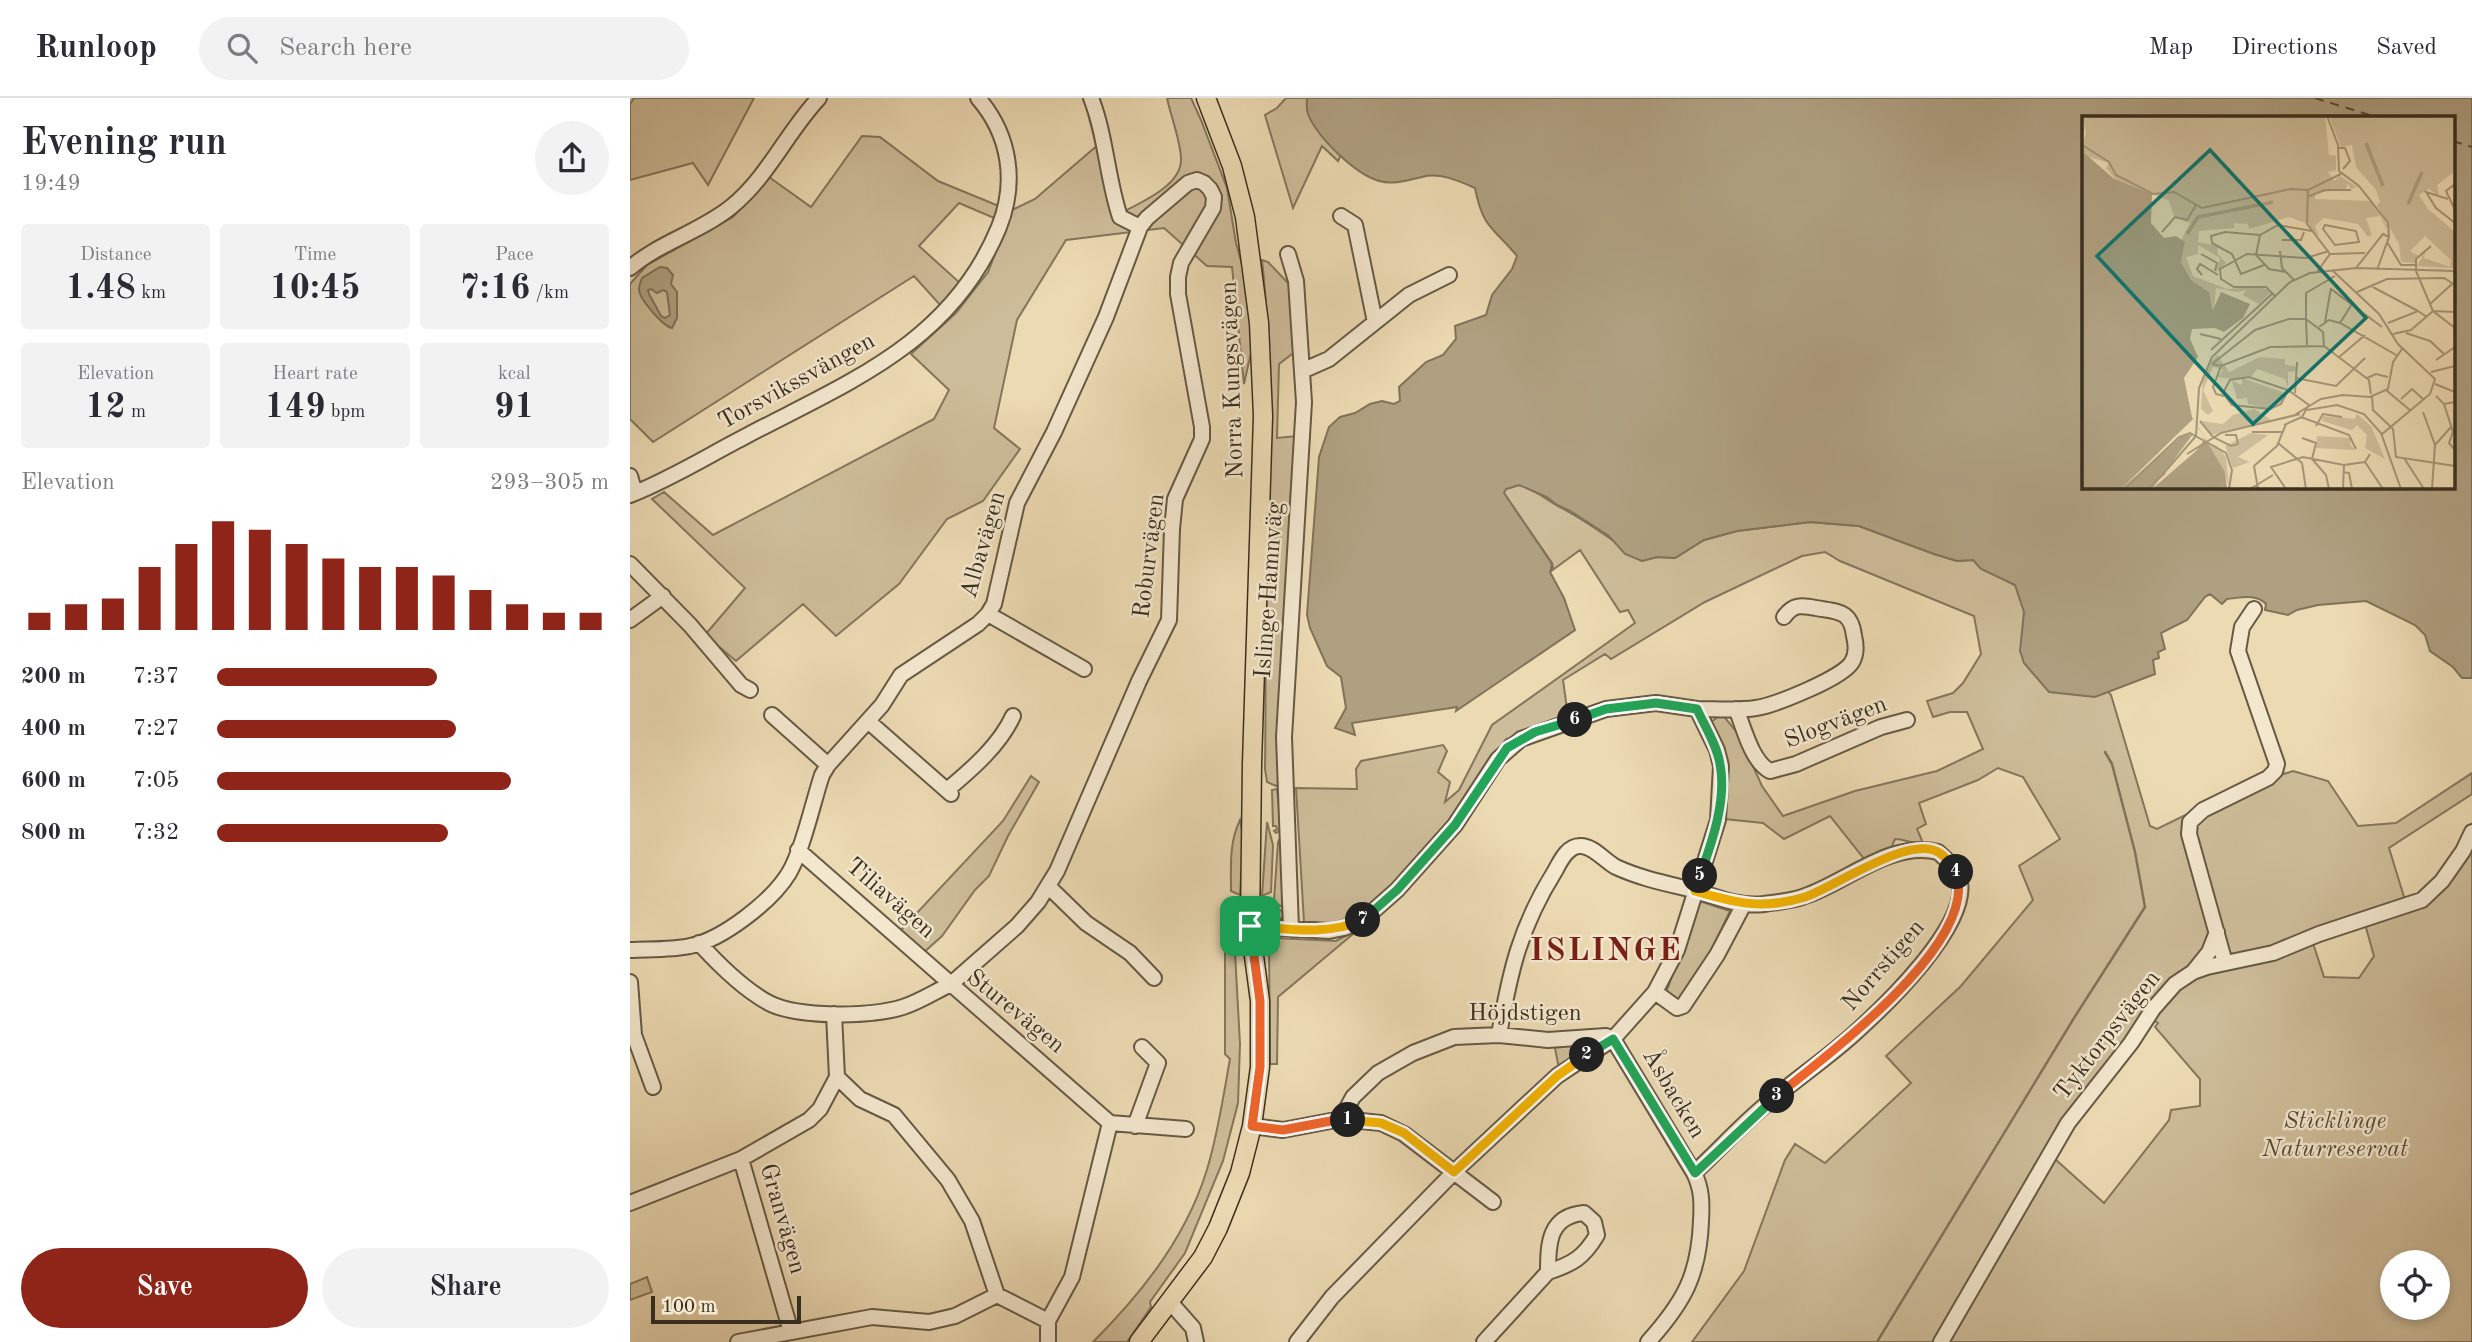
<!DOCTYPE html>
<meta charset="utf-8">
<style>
body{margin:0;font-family:"Old Standard TT",serif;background:#f2f2f3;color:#2b2b33;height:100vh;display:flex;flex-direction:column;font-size:26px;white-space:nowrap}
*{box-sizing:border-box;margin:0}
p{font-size:23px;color:#7c7c81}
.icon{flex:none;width:38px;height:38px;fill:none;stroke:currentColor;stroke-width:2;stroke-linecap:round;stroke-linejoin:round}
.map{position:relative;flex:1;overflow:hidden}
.drawer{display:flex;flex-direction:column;background:#fff;width:630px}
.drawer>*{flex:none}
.controls{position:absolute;left:1750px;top:1152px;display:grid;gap:14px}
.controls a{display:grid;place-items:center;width:70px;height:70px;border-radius:50%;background:#fff;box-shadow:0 4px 10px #0003;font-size:35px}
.scale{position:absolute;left:21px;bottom:18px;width:150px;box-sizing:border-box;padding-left:7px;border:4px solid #3a2f1f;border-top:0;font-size:19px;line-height:24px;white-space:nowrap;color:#3a2f1f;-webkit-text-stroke:5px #f3e7ce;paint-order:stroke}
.pin{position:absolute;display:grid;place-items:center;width:60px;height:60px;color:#fff;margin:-30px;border-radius:14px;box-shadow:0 4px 10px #0006}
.km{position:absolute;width:35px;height:35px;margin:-18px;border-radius:50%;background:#222;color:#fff;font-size:19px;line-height:35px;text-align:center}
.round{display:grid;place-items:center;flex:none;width:74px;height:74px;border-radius:37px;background:#f2f2f3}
.head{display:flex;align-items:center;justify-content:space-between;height:119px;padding:0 21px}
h1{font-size:38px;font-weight:700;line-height:52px}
.figures{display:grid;grid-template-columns:repeat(3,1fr);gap:10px;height:119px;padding:7px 21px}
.figures div{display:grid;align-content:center;border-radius:7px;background:#f2f2f3;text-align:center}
.figures b{font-size:35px;font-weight:700}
.figures small{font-size:19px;font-weight:400}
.figures p{font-size:19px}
.chart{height:196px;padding:14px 21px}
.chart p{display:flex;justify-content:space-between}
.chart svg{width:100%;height:126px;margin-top:7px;stroke:#8f2418;stroke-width:6}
.cta{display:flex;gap:14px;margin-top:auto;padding:14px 21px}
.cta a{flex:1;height:80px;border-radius:42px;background:#8f2418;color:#fff;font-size:28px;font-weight:700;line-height:80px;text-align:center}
.cta a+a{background:#f2f2f3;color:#2b2b33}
ul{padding:0 21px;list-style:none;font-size:23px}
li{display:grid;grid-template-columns:112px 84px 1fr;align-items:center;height:52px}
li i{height:18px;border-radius:9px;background:#8f2418}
header{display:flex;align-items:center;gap:42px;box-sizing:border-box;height:98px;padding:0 35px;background:#fff;border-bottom:2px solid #e1e1e2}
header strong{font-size:33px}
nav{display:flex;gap:38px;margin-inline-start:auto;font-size:24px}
.search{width:490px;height:63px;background:#f2f2f3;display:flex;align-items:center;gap:18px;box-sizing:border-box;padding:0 24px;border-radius:38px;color:#7c7c81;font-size:26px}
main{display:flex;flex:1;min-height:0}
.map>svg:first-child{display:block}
.green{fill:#cebd9a;stroke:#84765c;stroke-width:2;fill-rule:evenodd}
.water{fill:#afa081;stroke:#80735a;stroke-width:2;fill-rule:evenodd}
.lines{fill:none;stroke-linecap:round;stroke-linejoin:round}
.stream{stroke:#80735a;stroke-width:2.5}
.ferry{stroke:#574b38;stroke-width:2;stroke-dasharray:9 7;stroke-linecap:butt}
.minor-casing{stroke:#665a44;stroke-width:18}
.major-casing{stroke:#3a2f1f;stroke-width:21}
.minor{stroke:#f3e7ce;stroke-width:14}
.major{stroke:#ecdab3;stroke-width:18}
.split-1-casing{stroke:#fff;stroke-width:14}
.split-2-casing{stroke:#fff;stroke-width:14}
.split-3-casing{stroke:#fff;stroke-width:14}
.split-4-casing{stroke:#fff;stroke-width:14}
.split-5-casing{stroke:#fff;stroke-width:14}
.split-6-casing{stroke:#fff;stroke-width:14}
.split-7-casing{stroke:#fff;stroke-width:14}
.split-8-casing{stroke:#fff;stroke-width:14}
.split-1{stroke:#f0652b;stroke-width:9}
.split-2{stroke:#f5b400;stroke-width:9}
.split-3{stroke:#22a559;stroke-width:9}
.split-4{stroke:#f0652b;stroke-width:9}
.split-5{stroke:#f5b400;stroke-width:9}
.split-6{stroke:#22a559;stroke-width:9}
.split-7{stroke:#22a559;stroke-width:9}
.split-8{stroke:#f5b400;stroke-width:9}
.labels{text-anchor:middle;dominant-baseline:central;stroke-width:5;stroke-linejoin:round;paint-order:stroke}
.street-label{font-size:24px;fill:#3a2f1f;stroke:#f3e7ce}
.park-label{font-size:24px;font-style:italic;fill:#584b38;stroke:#f3e7ce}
.district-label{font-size:32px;font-weight:bold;letter-spacing:2px;fill:#7a1f14;stroke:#f3e7ce}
.inset-river{fill:none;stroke:#afa081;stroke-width:3.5}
.inset-road{fill:none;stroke:#a59678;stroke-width:2}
.view{fill:#0f766e;fill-opacity:0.15;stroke:#0f766e;stroke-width:3.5}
.inset-edge{fill:none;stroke:#3a2f1f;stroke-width:3.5}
</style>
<header>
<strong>Runloop</strong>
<div class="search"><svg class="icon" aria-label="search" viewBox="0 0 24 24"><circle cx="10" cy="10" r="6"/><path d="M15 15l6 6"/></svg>Search here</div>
<nav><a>Map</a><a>Directions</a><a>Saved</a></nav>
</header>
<main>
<section class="drawer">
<div class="head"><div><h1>Evening run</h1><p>19:49</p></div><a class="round"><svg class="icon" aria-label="share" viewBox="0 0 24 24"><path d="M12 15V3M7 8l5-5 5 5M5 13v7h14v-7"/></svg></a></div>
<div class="figures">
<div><p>Distance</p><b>1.48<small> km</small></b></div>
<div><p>Time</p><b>10:45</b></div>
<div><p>Pace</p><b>7:16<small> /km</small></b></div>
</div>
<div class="figures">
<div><p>Elevation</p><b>12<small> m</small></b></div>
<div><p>Heart rate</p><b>149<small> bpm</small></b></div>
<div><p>kcal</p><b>91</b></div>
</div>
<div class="chart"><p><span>Elevation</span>293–305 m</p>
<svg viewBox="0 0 160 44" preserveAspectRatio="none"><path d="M5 44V38M15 44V35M25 44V33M35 44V22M45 44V14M55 44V6M65 44V9M75 44V14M85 44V19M95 44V22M105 44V22M115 44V25M125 44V30M135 44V35M145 44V38M155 44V38"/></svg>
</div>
<ul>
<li><b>200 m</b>7:37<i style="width:56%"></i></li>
<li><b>400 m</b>7:27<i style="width:61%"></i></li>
<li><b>600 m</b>7:05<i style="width:75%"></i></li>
<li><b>800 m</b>7:32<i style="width:59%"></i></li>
</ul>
<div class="cta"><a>Save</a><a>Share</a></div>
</section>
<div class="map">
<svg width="1842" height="1244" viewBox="0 0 1842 1244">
<rect width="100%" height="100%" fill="#ecdab3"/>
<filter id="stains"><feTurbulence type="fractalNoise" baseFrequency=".00286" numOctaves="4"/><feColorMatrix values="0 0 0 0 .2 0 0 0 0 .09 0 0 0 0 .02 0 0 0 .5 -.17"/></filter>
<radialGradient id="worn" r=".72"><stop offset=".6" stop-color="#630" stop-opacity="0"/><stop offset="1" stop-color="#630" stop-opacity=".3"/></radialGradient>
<path class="green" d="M4 0H124L78 87 63 65 0 82V6Z
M537 0H561L571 22 597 90 606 145 616 181 622 250 614 286 602 169 577 168 534 130 436 142 387 222 364 330 390 351 353 403 317 421 269 486 206 538 173 506 106 563 75 537 115 490 22 401 34 394 83 437 304 321 319 292 281 256 326 215 358 174 382 112 405 101 469 46 483 119C505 107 553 89 551 60 550 41 541 19 537 0Z
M656 0H677C677 25 694 41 711 57L708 63 692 48 663 110 635 17 647 10Z
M232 38 250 39 308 83 369 108 364 120 329 105 289 148 330 185 311 208 284 178 23 344 0 321V186L17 167 103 119 139 79 181 109Z
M632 162 638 164 660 187 666 253 649 266 647 340 667 338 650 683 646 688 637 684 635 671C636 600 635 529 637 459 640 359 643 261 632 162Z
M889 387C905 391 915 401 928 408 958 424 984 443 1012 463L1027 459 1045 460 1074 442 1107 433 1180 424 1229 428 1304 456 1327 463 1343 462 1386 488 1481 597 1520 728 1527 731 1652 670 1654 676 1663 673 1698 683 1728 728 1766 725 1842 675V696L1759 750 1775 802C1812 786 1824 759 1842 725V1244H1062L1114 1173 1155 1062 1165 1046 1195 1065 1281 985 1256 958 1331 888 1403 802 1389 768 1430 741 1393 679 1368 670 1348 682 1289 705 1296 726 1287 731 1293 745C1282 747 1276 741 1265 741L1260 753 1235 762 1200 718 1154 741 1133 725 1095 721 1097 683 1096 659 1078 626 1092 616 1109 637 1132 688 1153 718 1225 693 1307 673 1353 651 1337 614H1320L1303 619 1297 603 1323 595 1333 585 1351 556 1344 518 1210 463 1195 454 1172 458 1075 504 981 561 975 556 933 582 938 618 876 641 799 750 732 818 710 827H690L674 824 666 690 727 691 726 671 731 663 813 647 817 653 808 674 820 684 815 704 829 692 862 627 1005 525 998 512 990 514 950 452 920 474 923 469 922 465 873 394 876 391ZM1735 826 1744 858 1729 880 1694 879 1682 842ZM1525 923 1528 925 1525 929 1570 981V1008L1541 1012 1539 1022 1474 1105 1425 1061 1444 1028ZM1762 1164H1808V1209H1762Z
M401 678 409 684 378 738 359 778 345 792 312 838 292 856 270 833 373 723Z
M647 691 651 732 646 735 644 733 647 731 646 728H643L642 692Z
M610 722 613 738 610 797 601 793C601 769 599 744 610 722Z
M637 724 643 747 641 794 632 798Z
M650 740 651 742 656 811 645 805 644 802 648 744Z
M1069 803 1100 813 1072 872 1049 903 1036 895Z
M638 806 652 813 655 819 645 822 639 820 632 807Z
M603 818 610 946 608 1005 593 1063 555 1155 520 1204 521 1209 497 1244H463C515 1192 561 1133 580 1061 589 1028 594 994 600 961L595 956V854Z
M729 831 648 899 647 966H640L639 845 646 840 706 843Z
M964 941V949L929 971 924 945Z
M17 1179 22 1194 0 1202V1186Z"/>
<path class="water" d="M677 0H1842V580H1832L1823 569 1800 553 1795 537 1785 527 1736 503 1688 507 1667 512 1658 517 1635 512 1636 506C1626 495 1610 500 1597 501L1592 506 1580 496 1575 499 1557 522 1531 535 1535 551 1528 554 1529 560 1523 562 1525 576 1465 599 1419 594 1394 565 1390 553 1394 514 1385 487 1351 471 1343 462 1327 463 1304 456 1229 428 1180 424 1107 433 1074 442 1045 460 1027 459 1012 463 995 456 979 438 940 413 927 407 917 399 889 387 876 391 874 395 922 466 920 474 934 500 945 532 826 613 827 609 722 625 725 637 705 630 716 610 711 579 697 568 680 530 677 517 689 359 699 329 710 319 725 315 740 306 752 303 764 306 770 303 769 289 796 264 813 257 826 241 825 228 856 217 862 197 882 171 887 158C863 129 853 131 845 90 829 83 810 74 792 79 778 82 764 87 749 83 725 76 687 39 678 16 676 11 677 5 677 0ZM1454 19H1823V388H1454Z
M30 169 37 170 43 177 41 186 47 194V220L42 230C33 228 9 201 9 191 9 187 11 183 12 180ZM21 191 27 195 33 192 37 194 40 217 35 220 31 218 19 196 18 192Z"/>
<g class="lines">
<path class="stream" d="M1247 1244 1444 920 1515 809 1505 754 1482 666 1475 654"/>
<path class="ferry" d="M1685 0 1746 19
M1823 43 1842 49"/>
<g class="minor-casing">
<path id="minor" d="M461 0C476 38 477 80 490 119L510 129
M711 118 725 127 745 224
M658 156 666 183 674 304 654 639 661 831
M0 170C30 144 70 134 101 109 138 79 157 34 189 0
M672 273 699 261 779 197 819 177
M0 378 5 395
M0 397C41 381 79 357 118 337 221 283 322 244 369 129 387 84 380 37 348 0
M0 466 60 527 111 587 120 592
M358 516 454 571
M0 522 33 498
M1067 611C1086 611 1107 613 1126 610 1145 607 1213 580 1222 564 1227 556 1226 546 1224 538 1221 512 1208 514 1186 510 1172 507 1163 506 1154 519
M1106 611C1114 629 1121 663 1140 673L1166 666 1251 629 1277 622
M142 617 198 667
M239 624 321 696
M317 692C341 672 370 647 383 618
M419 789 456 825 500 855 524 880
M620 828 699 833 714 830 733 822 767 792 825 727 868 661 891 641 976 611 1026 605 1067 611 1087 652 1091 668 1088 722 1047 852 1025 894 983 941 927 978 824 1074 702 1199 667 1244
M69 845C89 867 113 891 139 905 168 920 241 919 273 909 289 904 306 893 321 886L480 1025 442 1179 418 1223V1244
M0 852C20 851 41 852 60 848 92 842 142 803 159 775 173 751 183 704 192 677L198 667 252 607 271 577 348 526 358 516 364 506 387 405 424 334 476 219 510 129 517 120 558 85 567 82 574 85 580 91 584 99 583 110 551 165 548 179V196L572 329V341L545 401 542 431 539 522 509 583 427 773 408 804 387 828 321 886 168 752
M1595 865 1559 736 1560 724 1573 712 1638 680 1645 673 1647 666 1608 553 1612 529 1624 511
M1563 874 1579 854 1587 834
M0 884 4 937 23 989
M1025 894 1047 910 1053 908 1087 857 1114 806
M869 937C880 873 890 829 925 773 930 764 937 748 950 748 962 747 975 763 986 769 1012 781 1039 786 1067 793 1089 800 1110 809 1134 806 1147 804 1163 803 1175 798 1217 784 1261 742 1308 754 1317 762 1327 771 1330 784 1338 828 1257 906 1226 934 1199 959 1167 980 1138 1005 1112 1026 1089 1052 1064 1075 1072 1091 1072 1105 1071 1123 1069 1177 1054 1204 1018 1244
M207 979 230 1001 264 1017 318 1082 342 1123 367 1197 418 1223
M711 1021 723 999 748 975 783 955 824 939 869 937 918 942 976 938 983 941 1064 1075
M480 1025 556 1031
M505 1028 528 965 512 949
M622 1028 653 1032 711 1021 751 1025 774 1036 863 1104
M111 1061 161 1234
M0 1105 111 1061 179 1022 190 1011 207 979 204 916
M954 1115 964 1124 967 1137C954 1159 943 1166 918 1174 918 1145 919 1118 954 1115Z
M540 1204 563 1230 566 1244
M108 1244 242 1219 299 1224 325 1218 367 1197
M854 1244 918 1174
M1311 1244 1438 1025 1501 945 1523 911 1545 886 1563 874 1577 869 1643 855 1689 836 1792 802 1812 783 1833 753 1842 734"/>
</g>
<g class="major-casing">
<path id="major" d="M509 1244 573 1159 588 1130 610 1075 622 1028 630 969V903L620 828 622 666 633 318 629 225 615 119 602 68 576 0"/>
</g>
<use href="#minor" class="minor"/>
<use href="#major" class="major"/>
</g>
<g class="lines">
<g class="split-1-casing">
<path id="split-1" d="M620 828 630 903V969L622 1028 653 1032 711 1021 718 1022"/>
</g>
<g class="split-2-casing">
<path id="split-2" d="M718 1022 751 1025 774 1035 824 1074 927 978 957 957"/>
</g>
<g class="split-3-casing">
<path id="split-3" d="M957 957 983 941 1065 1075 1147 998"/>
</g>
<g class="split-4-casing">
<path id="split-4" d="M1147 998C1195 958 1351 845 1326 774"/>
</g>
<g class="split-5-casing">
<path id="split-5" d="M1070 778 1065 793C1105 805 1133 812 1175 799 1205 789 1278 737 1308 754 1316 758 1321 767 1326 774"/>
</g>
<g class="split-6-casing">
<path id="split-6" d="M945 622 976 611 1026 605 1067 611C1075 629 1087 647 1090 666 1097 702 1082 744 1070 778"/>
</g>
<g class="split-7-casing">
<path id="split-7" d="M733 822 767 792 825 727 877 650 905 634 945 622"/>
</g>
<g class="split-8-casing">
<path id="split-8" d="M620 828C658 831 697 838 733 822"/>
</g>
<use href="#split-1" class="split-1"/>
<use href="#split-2" class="split-2"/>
<use href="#split-3" class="split-3"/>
<use href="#split-4" class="split-4"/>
<use href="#split-5" class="split-5"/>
<use href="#split-6" class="split-6"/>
<use href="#split-7" class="split-7"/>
<use href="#split-8" class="split-8"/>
</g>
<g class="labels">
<g class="street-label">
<text transform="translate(603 282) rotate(-92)">Norra Kungsvägen</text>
<text transform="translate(167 284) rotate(-29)">Torsvikssvängen</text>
<text transform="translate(354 447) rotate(-74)">Albavägen</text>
<text transform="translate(520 458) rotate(-83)">Roburvägen</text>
<text transform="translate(640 492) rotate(-86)">Islinge Hamnväg</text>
<text transform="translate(1206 625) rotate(-21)">Slogvägen</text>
<text transform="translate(260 801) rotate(41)">Tiliavägen</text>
<text transform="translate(1254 868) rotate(-49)">Norrstigen</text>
<text transform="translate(385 914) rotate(39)">Sturevägen</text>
<text x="895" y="916">Höjdstigen</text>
<text transform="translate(1478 938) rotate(-52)">Tyktorpsvägen</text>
<text transform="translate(1043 996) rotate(59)">Åsbacken</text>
<text transform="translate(152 1121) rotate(74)">Granvägen</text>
</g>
<g class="park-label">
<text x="1705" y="1024">Sticklinge<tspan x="1705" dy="28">Naturreservat</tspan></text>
</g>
<g class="district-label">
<text x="976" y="854">ISLINGE</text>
</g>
</g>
<g transform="translate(1452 18)">
<rect width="373" height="373" fill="#ecdab3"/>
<path d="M0 0H243L247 39 254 40V54L246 56 252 65 258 60 275 71 269 73 266 67 264 73 233 77V83L288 85 305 109V113L298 100 284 102 290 119 286 121 276 108 242 102 233 110 237 121 223 107 207 101 167 113 166 108 152 107V112L117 115 116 126 136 130 135 137 144 147 134 156 138 142 116 129V138L104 141 111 160 145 173 179 171 189 176 177 188 161 179 164 174 155 176 134 172 132 195 127 176 109 164 99 146 100 122 108 107 92 100 87 85 32 62 24 52 27 47 4 40 0 33 4 17ZM247 0H373V55L355 69 357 80 347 73 337 79 346 93 373 116V152L335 150 343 136 342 142 368 151 369 144 343 120 328 135 337 140 333 147 319 146 317 128 295 89 298 86 294 74 274 51 270 29 259 31ZM145 227 135 238 147 256 178 241 203 243V249L213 250 214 255 206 256V271L203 263 175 253 170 260 149 263 135 261 141 254 131 251 121 274 131 295 126 299 119 293 121 262 129 246ZM160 262 200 276V286L185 292 166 288 165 282 155 283 150 265 160 269ZM172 293 189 304 129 319 119 305 141 308 151 299ZM275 298 289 310 303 343 283 332 285 319 275 309 270 314 240 305 241 300 273 303ZM169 317 186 319 156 341 168 346 151 352 143 330ZM235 320 270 322 268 328 273 334 234 332ZM125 327 135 330 144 341 147 373 143 356Z" fill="#cebd9a"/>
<path d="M0 35 31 62 70 78 69 107 82 122 94 120 103 126 99 146 109 164 127 176 131 194 139 176 168 188 161 202 142 216 133 212 110 213 108 223 116 241 102 262 110 301 143 356 145 373H0Z" fill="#afa081"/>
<path d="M111 303 123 323 114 335 70 373 111 318 100 320 39 373Z" fill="#ecdab3"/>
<path class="inset-river" d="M284 27 301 70M326 88 340 56M0 96 53 207 29 365 32 373M105 118 116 101 191 86"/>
<path class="inset-road" d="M245 0 256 29 257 55 277 70 306 107 307 121 295 154M0 29 27 46 34 59 71 78 92 76 120 92 209 73 226 74 259 58M257 32H263L268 45 261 53M373 68 364 75 373 94M226 74 225 108 248 138 235 156M225 81 243 74H269M366 83 344 76 354 92 373 107M243 109 274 115 277 126 253 129 241 113ZM80 116 93 101 105 104 114 89M178 119 174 139 187 153 204 156M200 124H219L222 116M305 126 319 149H334M349 130 334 143V155L351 195 373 212M198 135 200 152 212 164M119 138 135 147 133 155M248 138 283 137M182 149 159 158 150 138 130 127 129 120 143 116 178 119 196 109 230 115M274 152 301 118 307 121M251 155 297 198 316 228 353 263 348 278 299 319M120 159 115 153 118 148 136 159M253 160 224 177V203L241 216 242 230 287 264 289 278M289 170 336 195M249 173 300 211M275 176 305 163 362 162 373 169M194 181 184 171H152L139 163 138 153 165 138 224 142 247 135M348 188 370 168M351 195 373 196M243 206 249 172M258 207 270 188M306 207 336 195 345 201M237 211 247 204 258 207 316 240M324 217 348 225 362 238M118 218 139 223M311 218 329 214 351 195M129 234 191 177M256 242 283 219M354 244 373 231M130 248 173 214 207 203H224L225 229M130 248 139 250 188 231 242 230M139 250 131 271 134 278 142 280M349 256 373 250M214 262 254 270 283 242M285 262 294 258 306 261M353 268 373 276M206 274 199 288 188 293 150 289 141 277 148 264 167 261 206 274 227 289M304 274 329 295M213 277 215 246M290 280 291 294 311 313 314 341 373 350M354 280 362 288 373 286M319 283 330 273 342 284M362 288 371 316 367 327 373 334M225 294 255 289 282 298 299 317 319 373M341 296 353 329M214 298 239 283 261 279 288 281 306 273 311 246 320 233M219 301 267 319 274 333M118 305 131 321 149 330 156 328 154 319H143M202 309 220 301 226 290M234 310 241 298 260 301M170 316H200M220 322 234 327 230 343 244 359 247 373M196 327 220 347 224 373M105 338 139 317 218 298M288 338 283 346 301 373M322 342 342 373M262 349 283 346M261 356 267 357 270 373M81 358 114 320 117 272 130 241 208 166 228 157 274 152 373 155M42 373 97 321 108 317 144 337 150 354 147 373M65 373 83 357M168 373 191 359M176 373 172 350 195 330 204 308M204 373 189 351 221 341 262 349 261 373M350 373 353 329 369 311"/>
<path class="view" d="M128 34 284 202 171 308 15 140Z"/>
<rect width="373" height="373" class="inset-edge"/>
</g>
<rect width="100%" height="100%" filter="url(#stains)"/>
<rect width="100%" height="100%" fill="url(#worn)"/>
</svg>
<div class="controls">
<a><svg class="icon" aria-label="locate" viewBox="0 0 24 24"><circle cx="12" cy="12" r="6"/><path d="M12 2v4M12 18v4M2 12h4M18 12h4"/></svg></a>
</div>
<div class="scale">100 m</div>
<div class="pin" style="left:620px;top:828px;background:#1e9e55"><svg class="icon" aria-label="arrive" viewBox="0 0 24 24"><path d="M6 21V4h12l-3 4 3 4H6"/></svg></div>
<b class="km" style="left:718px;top:1022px">1</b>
<b class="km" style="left:957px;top:957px">2</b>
<b class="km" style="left:1147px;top:998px">3</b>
<b class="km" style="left:1326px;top:774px">4</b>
<b class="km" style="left:1070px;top:778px">5</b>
<b class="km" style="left:945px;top:622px">6</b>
<b class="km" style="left:733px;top:822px">7</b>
</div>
</main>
